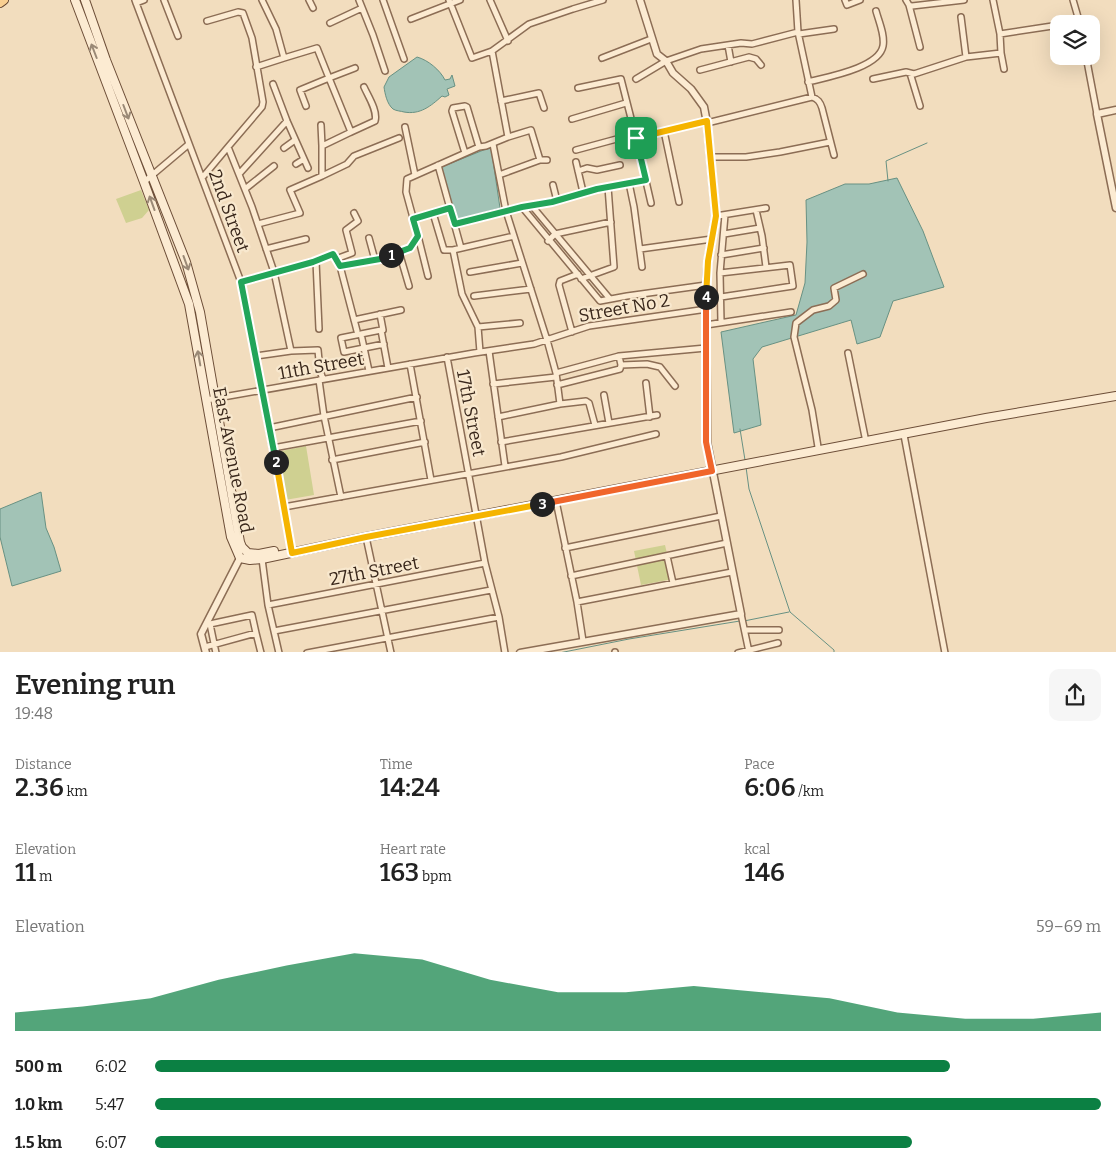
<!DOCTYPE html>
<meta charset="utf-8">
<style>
body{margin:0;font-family:Bitter,serif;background:#f6f6f6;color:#222;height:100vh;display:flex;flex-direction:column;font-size:19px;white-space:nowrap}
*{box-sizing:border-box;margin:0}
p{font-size:16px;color:#767676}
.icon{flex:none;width:28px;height:28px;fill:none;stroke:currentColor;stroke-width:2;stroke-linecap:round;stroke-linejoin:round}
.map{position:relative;height:652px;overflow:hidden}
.side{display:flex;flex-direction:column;background:#fff;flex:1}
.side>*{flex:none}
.tools{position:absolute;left:1050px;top:15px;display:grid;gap:10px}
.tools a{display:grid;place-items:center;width:50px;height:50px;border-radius:10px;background:#fff;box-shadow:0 5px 20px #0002;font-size:25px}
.pin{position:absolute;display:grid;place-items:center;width:42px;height:42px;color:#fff;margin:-21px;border-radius:10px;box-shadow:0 2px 8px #0006}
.km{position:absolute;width:25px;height:25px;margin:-12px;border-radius:50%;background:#222;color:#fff;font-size:14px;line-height:25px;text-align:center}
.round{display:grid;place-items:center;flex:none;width:52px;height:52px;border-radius:10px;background:#f6f6f6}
.headline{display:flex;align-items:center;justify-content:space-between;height:85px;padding:0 15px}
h1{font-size:28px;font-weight:600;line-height:38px}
.metrics{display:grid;grid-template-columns:repeat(3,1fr);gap:8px;height:85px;padding:5px 15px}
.metrics div{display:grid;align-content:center}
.metrics b{font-size:25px;font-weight:600}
.metrics small{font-size:14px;font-weight:400}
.metrics p{font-size:14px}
.chart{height:140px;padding:10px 15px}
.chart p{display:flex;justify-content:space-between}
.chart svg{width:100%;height:90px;margin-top:5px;fill:#0b8043;opacity:.7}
ul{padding:0 15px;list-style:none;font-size:16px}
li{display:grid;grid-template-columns:80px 60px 1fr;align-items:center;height:38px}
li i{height:12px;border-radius:6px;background:#0b8043}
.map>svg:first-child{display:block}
.green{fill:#cfd091}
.water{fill:#a2c3b6;stroke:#689183}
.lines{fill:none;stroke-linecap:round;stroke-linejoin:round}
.stream{stroke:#689183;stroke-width:1}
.minor-casing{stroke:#8c6d55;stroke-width:8}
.tertiary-casing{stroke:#8c6d55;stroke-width:9}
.secondary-casing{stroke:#6d4e38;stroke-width:10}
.primary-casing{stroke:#593b2a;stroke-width:10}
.minor{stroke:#fcebd2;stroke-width:5}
.tertiary{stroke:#fcebd2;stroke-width:6}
.secondary{stroke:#fcebd2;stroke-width:8}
.primary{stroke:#f9cf92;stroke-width:8}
.oneway{stroke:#9a8976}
.split-1-casing{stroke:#fff;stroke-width:10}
.split-2-casing{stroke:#fff;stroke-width:10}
.split-3-casing{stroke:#fff;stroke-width:10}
.split-4-casing{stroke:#fff;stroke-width:10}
.split-5-casing{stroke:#fff;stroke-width:10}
.split-1{stroke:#22a559;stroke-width:6}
.split-2{stroke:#22a559;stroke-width:6}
.split-3{stroke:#f5b400;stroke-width:6}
.split-4{stroke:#f0652b;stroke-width:6}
.split-5{stroke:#f5b400;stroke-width:6}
.labels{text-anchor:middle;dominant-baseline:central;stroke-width:4.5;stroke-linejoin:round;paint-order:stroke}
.street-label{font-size:18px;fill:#39271b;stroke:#f8e8ce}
</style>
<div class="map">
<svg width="1116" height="653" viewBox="0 0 1116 653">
<rect width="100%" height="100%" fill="#f2ddbe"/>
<path class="green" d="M141 190 149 210 142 218 126 223 116 199Z
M306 446 314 495 285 500 277 452Z
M665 545 673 579 641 585 634 551Z"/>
<path class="water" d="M417 57C428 60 440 70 445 80L450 79 452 75 455 86 447 89 449 95 445 97 442 96C431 106 420 115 404 112 401 111 396 111 393 109 387 104 385 94 384 87L389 77Z
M491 147 500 208 453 221 439 168Z
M897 178 923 231 944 287 893 301 880 337 857 344 851 320 762 347 753 359 761 425 734 433 721 332 796 315 805 283 807 242 806 200 845 184H869Z
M41 492 46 528 54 547 61 571 12 586 0 537V509Z"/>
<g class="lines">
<path class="stream" d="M888 181 886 161 927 143
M740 429 745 460
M746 467 749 489 790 612 834 650V653
M744 621 789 612
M559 653 629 639 740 621"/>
<g class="minor-casing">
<path id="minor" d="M135 0 241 282 284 507 292 553
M164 0 178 36
M309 0 313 8
M359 0 373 35 385 71
M383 0 404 59
M449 0 472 58 492 51
M490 0 508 41
M796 0 798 32 812 97
M845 0 847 5 860 0
M906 0 909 5 912 6 964 0
M1073 0 1080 24
M136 3 144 0
M909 5 920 47
M961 17 966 57
M411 19 460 0
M207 21 238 12 243 13 252 38 263 102 262 107 228 147
M330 23 362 8
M1067 24 1080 22
M799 34 834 29
M1000 34 1059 25
M728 45 731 62
M1001 53 1004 69
M1086 56 1097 114
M284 58 317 48 329 78 300 90 306 106
M602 58 651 39
M256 67 284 58 276 29 262 0
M700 70 749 57 756 59 761 65
M910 73 920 106
M636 79 666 61 701 49 741 43 752 44 798 32
M873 79 906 72 914 74 966 57 1001 53 1000 34 993 0
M808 82C827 77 879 68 883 46 885 35 879 22 876 11
M273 84 287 121 308 168
M578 88 621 79 636 138
M501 101 539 93 544 108
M572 119 626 103
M707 123 812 97C818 99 820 102 822 108L834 155
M321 125 322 146 351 132 329 78 355 68
M405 127 415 175
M664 131 679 202
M351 132 375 121C378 111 368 96 364 87
M508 137 531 130 540 160
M493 144 506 211 547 340 556 373 560 404
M284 148 295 140
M576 150 635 134
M465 153 452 111 453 108 465 106 467 107 479 147
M711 157H746L780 152 830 142
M576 162 583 192
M296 164 304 159
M438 165 461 248
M578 171 587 168 597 170 620 165
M239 174 287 121
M499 175 540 160H547
M322 176 347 164 354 156 399 138
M202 178 228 147 252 207 274 272 291 351 256 356
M144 182 189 144
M629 183 634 207 642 267
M553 185 557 201
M245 189 274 166
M651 203 636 138 707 121
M532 206 610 299
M522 207 552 202 597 189 646 180
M756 210 762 236 766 267
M433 213 444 250H453
M716 216 766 208
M413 219 450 208
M258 224 300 213 290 190 322 176V146
M455 224 522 207 600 301 627 296 706 285
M724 234 760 228
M418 236 428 276
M369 238 375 260
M548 241 555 234 611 222
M266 249 306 239
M640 249 712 239
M399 252 409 286
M721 255 764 248
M336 259 352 253 346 230 358 221 354 213
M316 261 319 329
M340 266 380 259 410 248 418 236 406 192 407 179 479 147 486 146 508 137 492 51 529 24 573 9 603 0
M470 272 522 263
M720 273 790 265 793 286 721 297
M581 279 614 267 608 187
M241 282 313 262 333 254 340 266 357 331
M474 296 531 289
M380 314 383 330
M354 320 401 310
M721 322 720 273 725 215
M706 325 791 312
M478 327 520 323
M572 332 559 285 560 281 578 274
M361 334 369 371
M384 344 344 352 341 338 381 330 388 368
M291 351 318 350 320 371 323 379
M489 351 505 466
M480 352 478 327 462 294 453 250 514 236
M848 353 865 437
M447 357 485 563 499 617 505 653
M410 364 431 480
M621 365 647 364 660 367 675 386
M556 373 619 356 706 348
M319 380 324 416 341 497
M646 383 650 417
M493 384 556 377
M557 385 620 369 621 365 619 356
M604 395 609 423
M206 400 474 353 534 344 589 326 707 309
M498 417 560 404 586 401 589 403 595 425
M269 428 417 397
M904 435 945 653
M501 442 657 415
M818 447 812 410 794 337 796 323 813 310 829 306 836 300 834 288 863 274
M273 448 421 421
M332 460 425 442
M556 501 577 602 583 641
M284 507 561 457 656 434
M366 537 391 653
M565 548 721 516
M667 556 673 583
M262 559 268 605 279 653
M571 576 727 543
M577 602 732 572
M268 605 485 563
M741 614 749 652
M745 630H779
M274 631 491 590
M205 647 256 633 261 653
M216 653 210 624 252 615 256 633
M307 653 499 617
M615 653V652
M738 653 778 643"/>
</g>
<g class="tertiary-casing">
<path id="tertiary" d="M1116 110 1097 114 1116 208
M206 653 201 634 240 558
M520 653 741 614 707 442 706 285 708 261 716 216 707 123 704 107 691 89 673 73 666 61 657 54 640 0"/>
</g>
<g class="secondary-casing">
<path id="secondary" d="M75 0 144 182 189 304 231 537 240 558 250 560 262 559 366 537 986 418 1116 396
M85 0 106 60 186 262 200 312 240 542 242 547 248 553 259 554 274 551"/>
</g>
<g class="primary-casing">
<path id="primary" d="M0 3 4 0"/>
</g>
<use href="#minor" class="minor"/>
<use href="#tertiary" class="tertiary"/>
<use href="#secondary" class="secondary"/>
<use href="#primary" class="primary"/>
</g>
<defs><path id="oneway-shaft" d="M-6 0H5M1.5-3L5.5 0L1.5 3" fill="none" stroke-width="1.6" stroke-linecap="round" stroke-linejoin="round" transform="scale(1.25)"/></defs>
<g class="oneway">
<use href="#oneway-shaft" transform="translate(94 51) rotate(-111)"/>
<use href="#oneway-shaft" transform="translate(126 112) rotate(69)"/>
<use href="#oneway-shaft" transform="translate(152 203) rotate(-110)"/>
<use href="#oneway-shaft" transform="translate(186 263) rotate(70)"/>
<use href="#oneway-shaft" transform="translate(199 358) rotate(-100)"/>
</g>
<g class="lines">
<g class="split-1-casing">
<path id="split-1" d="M391 255 410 248 418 236 413 219 450 208 455 224 522 207 552 202 597 189 646 180 636 138"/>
</g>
<g class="split-2-casing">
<path id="split-2" d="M276 462 241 282 313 262 333 254 340 266 380 259 391 255"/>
</g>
<g class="split-3-casing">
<path id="split-3" d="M276 462 292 553 366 537 542 504"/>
</g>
<g class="split-4-casing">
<path id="split-4" d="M542 504 712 471 706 442V297"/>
</g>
<g class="split-5-casing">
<path id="split-5" d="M636 138 707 121 716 216 708 261 706 297"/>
</g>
<use href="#split-1" class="split-1"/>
<use href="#split-2" class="split-2"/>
<use href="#split-3" class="split-3"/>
<use href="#split-4" class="split-4"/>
<use href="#split-5" class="split-5"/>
</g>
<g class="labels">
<g class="street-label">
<text transform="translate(229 211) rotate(70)">2nd Street</text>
<text transform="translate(624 308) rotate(-10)">Street No 2</text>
<text transform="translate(321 366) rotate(-10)">11th Street</text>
<text transform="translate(471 413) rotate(79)">17th Street</text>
<text transform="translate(233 460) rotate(79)">East Avenue Road</text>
<text transform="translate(374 571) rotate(-11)">27th Street</text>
</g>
</g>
</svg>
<div class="tools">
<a><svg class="icon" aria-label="layers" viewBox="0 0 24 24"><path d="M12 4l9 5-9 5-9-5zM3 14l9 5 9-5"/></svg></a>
</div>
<div class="pin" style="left:636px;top:138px;background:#1e9e55"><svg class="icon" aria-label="arrive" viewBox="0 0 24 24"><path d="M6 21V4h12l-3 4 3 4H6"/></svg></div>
<b class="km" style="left:391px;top:255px">1</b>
<b class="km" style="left:276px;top:462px">2</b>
<b class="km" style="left:542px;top:504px">3</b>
<b class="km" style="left:706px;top:297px">4</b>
</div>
<section class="side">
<div class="headline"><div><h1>Evening run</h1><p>19:48</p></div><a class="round"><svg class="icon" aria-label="share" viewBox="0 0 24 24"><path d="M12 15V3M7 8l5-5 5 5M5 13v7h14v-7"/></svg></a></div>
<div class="metrics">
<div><p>Distance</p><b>2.36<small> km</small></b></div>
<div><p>Time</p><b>14:24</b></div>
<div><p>Pace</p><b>6:06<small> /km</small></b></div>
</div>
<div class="metrics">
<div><p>Elevation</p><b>11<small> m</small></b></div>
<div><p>Heart rate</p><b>163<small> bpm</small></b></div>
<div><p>kcal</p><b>146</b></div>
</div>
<div class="chart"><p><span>Elevation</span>59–69 m</p>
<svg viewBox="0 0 160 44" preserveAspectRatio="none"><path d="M0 44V35L10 32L20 28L30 19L40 12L50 6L60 9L70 19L80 25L90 25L100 22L110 25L120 28L130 35L140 38L150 38L160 35V44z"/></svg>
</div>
<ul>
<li><b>500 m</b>6:02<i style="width:84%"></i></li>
<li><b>1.0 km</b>5:47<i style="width:100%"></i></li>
<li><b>1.5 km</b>6:07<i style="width:80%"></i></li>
</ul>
</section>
